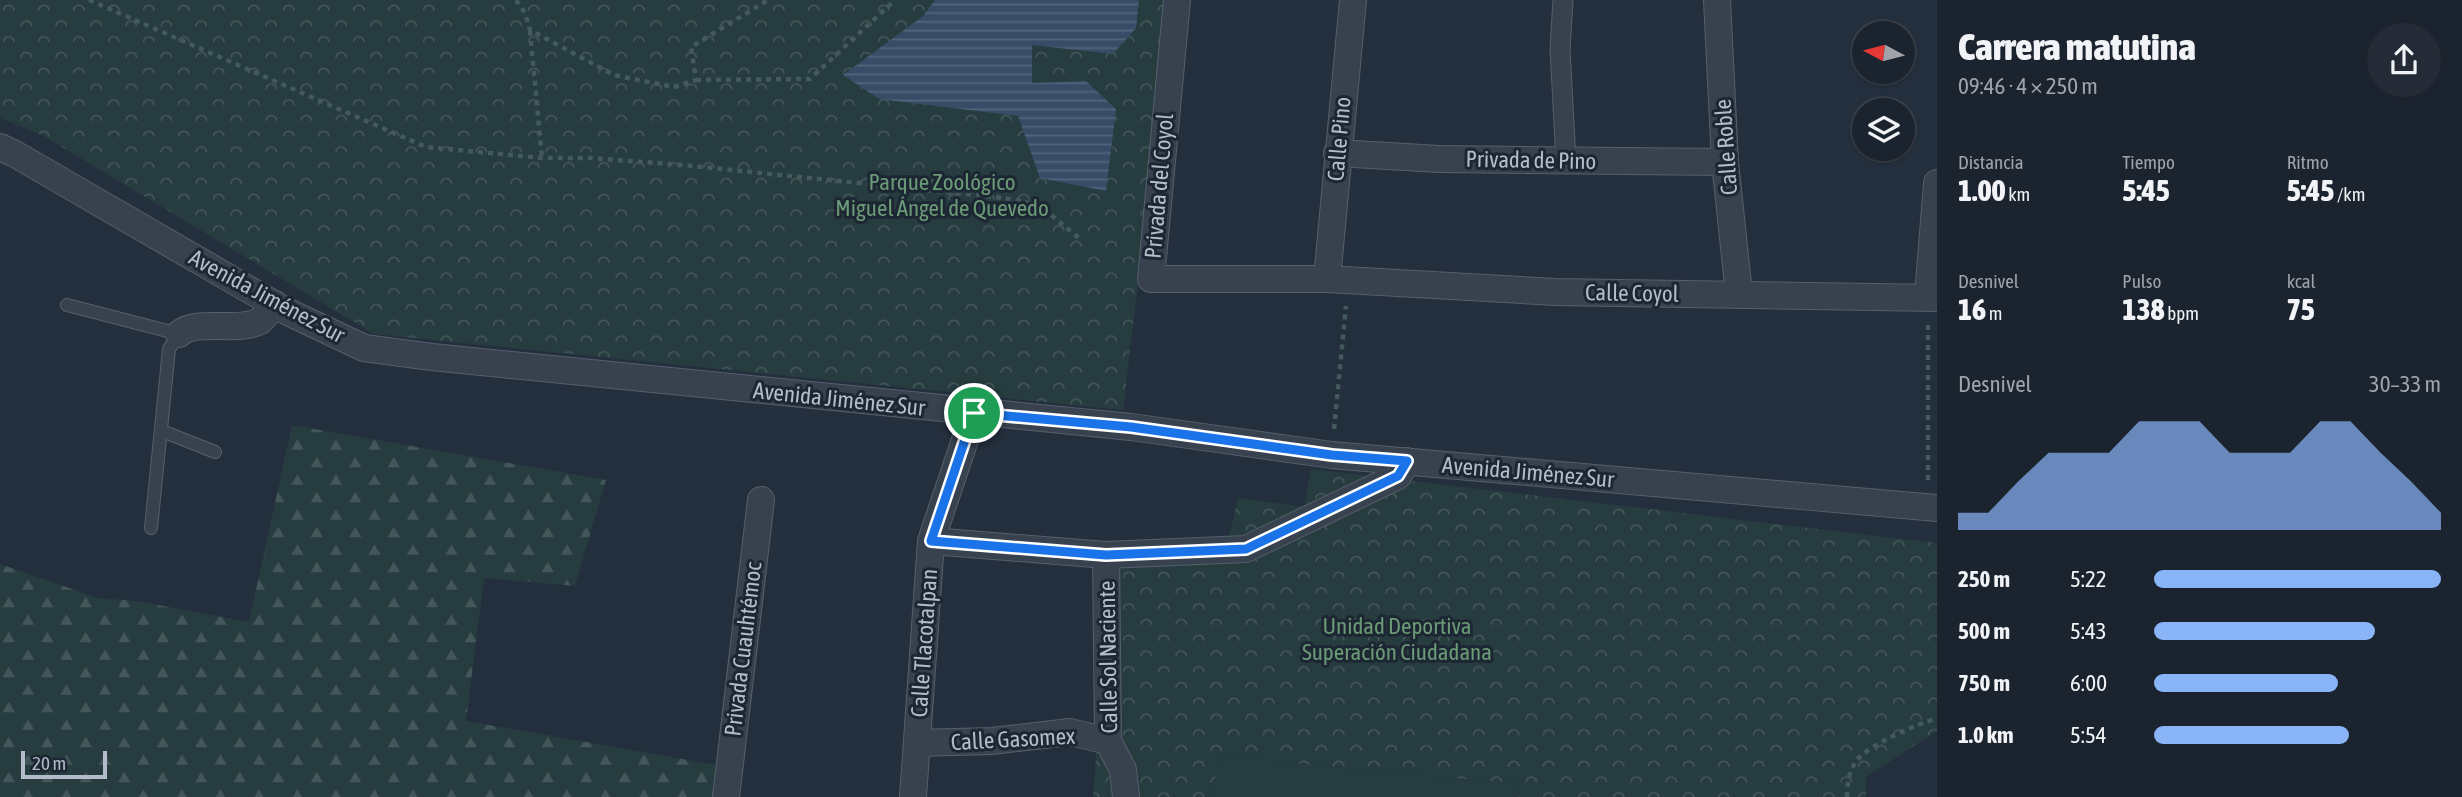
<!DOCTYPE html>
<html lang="es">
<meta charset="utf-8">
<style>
body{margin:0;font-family:"Asap Condensed",sans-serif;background:#242b36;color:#f1f3f6;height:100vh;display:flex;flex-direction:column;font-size:26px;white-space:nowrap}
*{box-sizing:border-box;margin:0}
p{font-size:23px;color:#a0a4aa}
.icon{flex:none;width:38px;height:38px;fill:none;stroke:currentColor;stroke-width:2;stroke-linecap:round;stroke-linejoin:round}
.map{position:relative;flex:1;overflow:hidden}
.drawer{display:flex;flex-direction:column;background:#1b232e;width:525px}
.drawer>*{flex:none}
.needle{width:46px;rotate:277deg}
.controls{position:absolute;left:1852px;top:21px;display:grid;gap:14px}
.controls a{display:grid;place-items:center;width:63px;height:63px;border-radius:50%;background:#1b232e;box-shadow:0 2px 5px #0004,0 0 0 2px #39404a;font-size:35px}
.scale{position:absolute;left:21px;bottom:18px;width:86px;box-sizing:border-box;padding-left:7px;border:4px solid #b4bcc9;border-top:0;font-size:19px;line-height:24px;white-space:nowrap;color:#b4bcc9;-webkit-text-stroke:5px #1d2633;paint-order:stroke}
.pin{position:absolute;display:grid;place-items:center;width:60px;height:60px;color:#fff;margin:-30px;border:4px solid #fff;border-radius:50%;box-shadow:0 2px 7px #0007}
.round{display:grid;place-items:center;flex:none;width:74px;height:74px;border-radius:37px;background:#242b36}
.headline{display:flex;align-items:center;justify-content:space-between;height:119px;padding:0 21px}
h1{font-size:38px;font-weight:800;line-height:52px}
.stats{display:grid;grid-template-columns:repeat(3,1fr);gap:10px;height:119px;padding:7px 21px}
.stats div{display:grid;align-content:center}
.stats b{font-size:30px;font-weight:800}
.stats small{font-size:19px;font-weight:400}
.stats p{font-size:19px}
.chart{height:196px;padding:14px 21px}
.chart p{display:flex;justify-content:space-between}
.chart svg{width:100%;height:126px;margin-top:7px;fill:#8ab4f8;opacity:.7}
ul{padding:0 21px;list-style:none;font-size:23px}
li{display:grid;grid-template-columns:112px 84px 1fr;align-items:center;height:52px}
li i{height:18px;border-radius:9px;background:#8ab4f8}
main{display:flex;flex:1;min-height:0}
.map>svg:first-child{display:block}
.forest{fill:url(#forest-firs)}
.park{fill:url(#park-crowns)}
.garden{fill:#263c3f}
.water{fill:url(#water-rules)}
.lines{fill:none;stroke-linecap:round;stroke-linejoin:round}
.service-casing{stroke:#565f6c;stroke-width:14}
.pedestrian-casing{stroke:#565f6c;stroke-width:21}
.minor-casing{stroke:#565f6c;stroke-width:28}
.path{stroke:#44595c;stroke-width:4.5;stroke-dasharray:5 5;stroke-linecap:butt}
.service{stroke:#38414e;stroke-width:12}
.pedestrian{stroke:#38414e;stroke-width:19}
.minor{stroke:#38414e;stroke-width:26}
.route-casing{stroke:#fff;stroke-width:14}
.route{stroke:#1a73e8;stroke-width:9}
.labels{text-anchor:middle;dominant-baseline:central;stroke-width:6;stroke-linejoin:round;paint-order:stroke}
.street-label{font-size:23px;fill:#b4bcc9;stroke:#1d2633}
.park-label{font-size:23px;fill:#6b9a76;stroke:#1d2633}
</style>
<main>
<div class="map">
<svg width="1937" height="797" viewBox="0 0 1937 797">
<defs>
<pattern id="forest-firs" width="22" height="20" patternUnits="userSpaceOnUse" patternTransform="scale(1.75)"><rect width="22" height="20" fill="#263c3f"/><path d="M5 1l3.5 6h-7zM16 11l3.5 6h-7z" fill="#435659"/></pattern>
<pattern id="park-crowns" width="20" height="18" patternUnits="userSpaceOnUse" patternTransform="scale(1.75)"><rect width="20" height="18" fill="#263c3f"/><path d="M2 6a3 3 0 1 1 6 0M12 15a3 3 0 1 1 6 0" fill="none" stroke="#435659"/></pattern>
<pattern id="water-rules" width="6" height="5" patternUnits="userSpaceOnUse" patternTransform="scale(1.75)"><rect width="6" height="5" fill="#394c67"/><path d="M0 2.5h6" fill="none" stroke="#53647b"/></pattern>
</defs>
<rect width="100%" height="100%" fill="#242f3e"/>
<path class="forest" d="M292 425 606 480 575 586 484 578 466 721 717 765 713 797H0V564L98 598 136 601 249 622Z"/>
<path class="park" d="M0 0H1171L1123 410 374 334 42 135 0 118Z
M1311 469 1937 543V731L1866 777V797H1093L1111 546 1228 541 1238 498 1305 507Z"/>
<path class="garden" d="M1217 756 1520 784 1519 797H1214Z"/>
<path class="water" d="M935 0H1139L1136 28 1113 54 1032 45V83L1086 81 1116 109 1106 191 1040 178 1018 116 879 99 843 75 923 16Z"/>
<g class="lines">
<g class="service-casing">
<path id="service" d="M67 305 179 334 169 349 151 528
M162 431 215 452"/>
</g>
<g class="pedestrian-casing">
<path id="pedestrian" d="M1563 0 1560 49 1566 161"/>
</g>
<g class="minor-casing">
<path id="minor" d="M1177 0 1151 279H1327L1555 292 1937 298
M1717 0 1725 162 1739 294
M0 147 15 154 286 311 364 348 432 357 1131 427 1332 455 1937 508
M1337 153 1439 159 1725 162
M1327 279 1353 0
M1928 296 1937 183
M179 334C196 318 238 333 260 321 265 317 270 310 275 304
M931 541 1106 555 1246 549 1398 476 1407 461
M1106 555 1108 741 1123 770 1126 797
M917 743 992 741 1070 732 1108 741
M726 797 761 500
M913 797 931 541 974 413"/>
</g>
<path class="path" d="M89 0 426 147 542 158H591L683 165 1004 198 1039 205 1080 239
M516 0 525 13 530 30 614 75 674 87 696 80 691 47 768 0
M530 31 542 158
M696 80 810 79 895 0
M1928 325V481
M1334 429 1346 306
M1847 797C1847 783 1849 771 1857 760 1866 747 1921 721 1937 719"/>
<use href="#service" class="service"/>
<use href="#pedestrian" class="pedestrian"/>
<use href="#minor" class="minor"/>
</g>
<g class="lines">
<g class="route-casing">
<path id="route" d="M974 413 1131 427 1332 455 1407 461 1398 476 1246 549 1106 555 931 541Z"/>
</g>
<use href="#route" class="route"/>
</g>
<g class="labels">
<g class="street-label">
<text transform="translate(1339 139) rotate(-85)">Calle Pino</text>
<text transform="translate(1726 147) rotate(-94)">Calle Roble</text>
<text transform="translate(1531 160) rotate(1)">Privada de Pino</text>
<text transform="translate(1159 186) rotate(-85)">Privada del Coyol</text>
<text transform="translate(1632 293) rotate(1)">Calle Coyol</text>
<text transform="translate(267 296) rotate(28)">Avenida Jiménez Sur</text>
<text transform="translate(839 399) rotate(6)">Avenida Jiménez Sur</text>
<text transform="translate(1528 472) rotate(5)">Avenida Jiménez Sur</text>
<text transform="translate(924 643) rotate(-86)">Calle Tlacotalpan</text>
<text transform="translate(743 649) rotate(-83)">Privada Cuauhtémoc</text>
<text transform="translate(1108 657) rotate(-91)">Calle Sol Naciente</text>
<text transform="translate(1013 739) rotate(-3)">Calle Gasomex</text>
</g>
<g class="park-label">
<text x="942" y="182">Parque Zoológico<tspan x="942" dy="26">Miguel Ángel de Quevedo</tspan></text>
<text x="1397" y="626">Unidad Deportiva<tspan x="1397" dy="26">Superación Ciudadana</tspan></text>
</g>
</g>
</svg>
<div class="controls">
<a><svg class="needle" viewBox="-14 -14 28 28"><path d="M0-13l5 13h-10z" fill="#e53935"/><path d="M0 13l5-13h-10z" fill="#a0a4aa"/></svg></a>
<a><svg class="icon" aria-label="layers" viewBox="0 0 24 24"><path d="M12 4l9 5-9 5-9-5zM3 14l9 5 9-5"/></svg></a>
</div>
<div class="scale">20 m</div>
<div class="pin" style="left:974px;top:413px;background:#1e9e55"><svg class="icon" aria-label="arrive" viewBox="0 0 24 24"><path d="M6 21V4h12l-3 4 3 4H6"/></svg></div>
</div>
<section class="drawer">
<div class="headline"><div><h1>Carrera matutina</h1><p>09:46 · 4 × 250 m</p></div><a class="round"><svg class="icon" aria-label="share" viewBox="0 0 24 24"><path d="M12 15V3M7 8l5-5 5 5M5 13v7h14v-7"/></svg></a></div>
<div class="stats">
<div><p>Distancia</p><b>1.00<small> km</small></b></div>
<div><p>Tiempo</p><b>5:45</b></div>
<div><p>Ritmo</p><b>5:45<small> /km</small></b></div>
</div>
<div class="stats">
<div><p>Desnivel</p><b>16<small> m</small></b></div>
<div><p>Pulso</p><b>138<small> bpm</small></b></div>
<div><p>kcal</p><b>75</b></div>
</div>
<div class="chart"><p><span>Desnivel</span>30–33 m</p>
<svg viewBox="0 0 160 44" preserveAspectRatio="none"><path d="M0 44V38L10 38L20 27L30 17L40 17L50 17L60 6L70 6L80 6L90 17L100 17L110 17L120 6L130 6L140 17L150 27L160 38V44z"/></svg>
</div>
<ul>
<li><b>250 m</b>5:22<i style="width:100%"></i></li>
<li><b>500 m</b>5:43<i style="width:77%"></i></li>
<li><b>750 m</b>6:00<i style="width:64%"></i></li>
<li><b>1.0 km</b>5:54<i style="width:68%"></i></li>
</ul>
</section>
</main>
